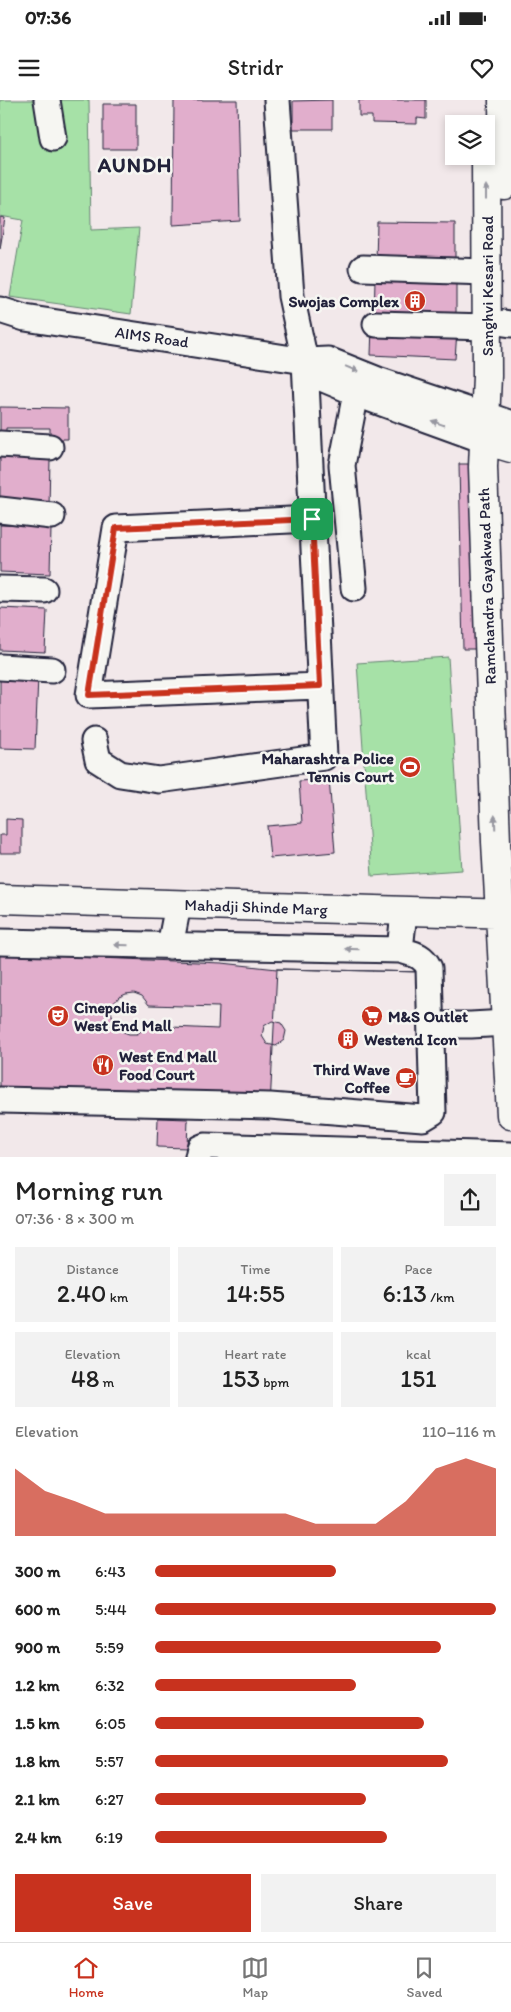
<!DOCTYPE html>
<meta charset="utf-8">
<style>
body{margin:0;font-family:Itim,sans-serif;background:#f2f2f2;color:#222;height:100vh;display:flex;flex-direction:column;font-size:19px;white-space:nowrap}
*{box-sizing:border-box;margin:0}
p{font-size:16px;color:#767676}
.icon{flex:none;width:28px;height:28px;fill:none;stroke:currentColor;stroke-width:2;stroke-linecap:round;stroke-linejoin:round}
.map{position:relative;height:1057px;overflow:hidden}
.panel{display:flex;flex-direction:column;background:#fff;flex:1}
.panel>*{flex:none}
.controls{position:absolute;left:445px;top:15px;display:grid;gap:10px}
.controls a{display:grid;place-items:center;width:50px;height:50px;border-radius:0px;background:#fff;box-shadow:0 2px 8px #0003;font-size:25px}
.pin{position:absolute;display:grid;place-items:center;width:42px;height:42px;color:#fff;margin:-21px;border-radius:10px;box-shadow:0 2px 8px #0006}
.round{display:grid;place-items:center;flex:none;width:52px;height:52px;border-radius:0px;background:#f2f2f2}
.summary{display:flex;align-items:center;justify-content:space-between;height:85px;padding:0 15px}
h1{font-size:28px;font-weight:600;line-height:38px}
.stats{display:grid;grid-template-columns:repeat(3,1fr);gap:8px;height:85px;padding:5px 15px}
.stats div{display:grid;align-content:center;border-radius:0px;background:#f2f2f2;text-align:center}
.stats b{font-size:25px;font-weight:600}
.stats small{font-size:14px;font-weight:400}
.stats p{font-size:14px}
.chart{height:140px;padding:10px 15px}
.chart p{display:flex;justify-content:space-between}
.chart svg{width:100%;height:90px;margin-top:5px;fill:#c8321e;opacity:.7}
.action{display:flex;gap:10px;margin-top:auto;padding:10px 15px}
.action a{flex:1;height:58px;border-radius:0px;background:#c8321e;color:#fff;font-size:20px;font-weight:600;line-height:58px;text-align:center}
.action a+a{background:#f2f2f2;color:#222}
ul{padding:0 15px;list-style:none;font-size:16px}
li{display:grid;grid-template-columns:80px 60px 1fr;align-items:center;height:38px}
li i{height:12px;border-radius:6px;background:#c8321e}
.status{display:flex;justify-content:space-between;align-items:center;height:35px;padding:0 25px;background:#fff;direction:ltr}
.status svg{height:14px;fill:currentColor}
header{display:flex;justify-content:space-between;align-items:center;height:65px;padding:0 15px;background:#fff;font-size:22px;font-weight:600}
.tabs{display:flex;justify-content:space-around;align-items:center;height:70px;border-top:1px solid #e0e0e0;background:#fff;font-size:14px;color:#767676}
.tabs a{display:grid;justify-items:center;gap:2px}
.tabs .on{color:#c8321e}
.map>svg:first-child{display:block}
.green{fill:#a6e1a7;stroke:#648271}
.building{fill:#e1aecc;stroke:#22223b;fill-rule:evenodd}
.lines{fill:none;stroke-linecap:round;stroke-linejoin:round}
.minor-casing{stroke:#22223b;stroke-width:29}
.major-casing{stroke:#22223b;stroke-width:31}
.minor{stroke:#f6f6f2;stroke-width:25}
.major{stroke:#f6f6f2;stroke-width:28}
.oneway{fill:#9797a0}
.route-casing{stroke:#fff;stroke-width:10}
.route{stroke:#c8321e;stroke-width:6}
.labels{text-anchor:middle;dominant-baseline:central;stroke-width:5;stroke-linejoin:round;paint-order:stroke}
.street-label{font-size:16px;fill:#22223b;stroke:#f6f6f2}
.poi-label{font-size:16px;font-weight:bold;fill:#22223b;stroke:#f6f6f2;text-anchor:start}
.district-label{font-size:21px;font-weight:bold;letter-spacing:1px;fill:#22223b;stroke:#f6f6f2}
</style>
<div class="status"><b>07:36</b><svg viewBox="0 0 49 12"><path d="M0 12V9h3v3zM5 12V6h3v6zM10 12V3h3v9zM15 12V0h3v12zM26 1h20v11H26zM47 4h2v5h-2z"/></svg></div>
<header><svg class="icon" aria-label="menu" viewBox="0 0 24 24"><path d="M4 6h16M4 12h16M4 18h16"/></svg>Stridr<svg class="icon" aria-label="heart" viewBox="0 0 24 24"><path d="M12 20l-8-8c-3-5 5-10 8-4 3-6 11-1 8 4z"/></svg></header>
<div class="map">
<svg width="511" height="1057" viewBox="0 0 511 1057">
<rect width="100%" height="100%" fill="#f2e8ea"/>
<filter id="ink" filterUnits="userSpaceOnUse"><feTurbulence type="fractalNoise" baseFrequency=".02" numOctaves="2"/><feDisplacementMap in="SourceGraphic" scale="10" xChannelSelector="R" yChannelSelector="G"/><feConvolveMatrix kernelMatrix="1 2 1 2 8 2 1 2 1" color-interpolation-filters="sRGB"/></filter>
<g filter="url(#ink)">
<path class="green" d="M0 0H89L91 130 139 128 131 214 10 197 23 120 0 116Z
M448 557 462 770 372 776 357 563Z"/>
<path class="building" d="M174 0H237L240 121 173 125Z
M332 0V29H293V1Z
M359 0H426V19L417 18V24L372 23V16H359Z
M103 4H136V49H103Z
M0 117 5 118 0 149Z
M377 122 455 123V165L376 164Z
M375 180 456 181V221L374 220Z
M372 227 457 231 455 259 371 255Z
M0 307 68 308V339H50V328H6V336H0Z
M0 356 50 358 49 407 0 405Z
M459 364H472L476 549H463Z
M0 425 51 427 50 474 0 472Z
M0 508 47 510 45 552 0 550Z
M0 574 38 576 35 649 0 648Z
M329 679 335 752 270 758 267 726 302 723 299 681Z
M6 719 22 720V753H0V735H6Z
M0 854 222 863 277 869 424 872 423 1007 0 991ZM134 893 142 896 149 905 219 907 218 929 148 926 137 934H129L121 931 115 926 111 911 114 903 119 897 126 894ZM272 921 281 923 286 931 284 940 276 946 267 944 262 936 264 926Z
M277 869 424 872 423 1007 270 1006Z
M158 1018 188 1019 187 1048 157 1047Z"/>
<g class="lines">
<g class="minor-casing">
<path id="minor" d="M47 0 53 38
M363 168 487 172
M0 210 25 218 305 261 328 260 378 280 485 316
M504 223 511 224
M376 224 487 227
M305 261 321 278 371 299 484 340
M0 344 50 347
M0 410 52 416
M312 419 116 428 89 595 320 586
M354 488 342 365 356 293
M0 489 44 490
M0 567 52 570
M94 641 98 660 120 674 159 680 324 657 305 261 291 196 277 0
M0 842 400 850C414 854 423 855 429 868L433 1012 423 1018 270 1006 0 1000
M170 846 178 805
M400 850 404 812
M431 925H471L506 923
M198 1057 200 1048 205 1046 511 1055"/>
</g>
<g class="major-casing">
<path id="major" d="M503 0 504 85
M486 56 487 276 483 367 496 742 511 1015
M485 316 511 325
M484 340 511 348
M0 799 511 814"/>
</g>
<use href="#minor" class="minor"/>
<use href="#major" class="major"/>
</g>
<defs><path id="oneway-solid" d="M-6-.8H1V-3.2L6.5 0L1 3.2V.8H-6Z" transform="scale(1.25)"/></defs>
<g class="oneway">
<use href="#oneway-solid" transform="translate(486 92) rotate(-90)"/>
<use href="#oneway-solid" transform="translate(352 269) rotate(22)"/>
<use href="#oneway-solid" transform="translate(438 323) rotate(-160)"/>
<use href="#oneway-solid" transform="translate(495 722) rotate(-92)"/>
<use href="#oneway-solid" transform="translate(121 845) rotate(-179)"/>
<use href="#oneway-solid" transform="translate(352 849) rotate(-179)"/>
</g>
</g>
<g class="lines" filter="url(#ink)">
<g class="route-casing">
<path id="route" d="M312 419 320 586 89 595 116 428Z"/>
</g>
<use href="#route" class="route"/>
</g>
<defs>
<g id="building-disc" transform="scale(1.125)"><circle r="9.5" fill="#c8321e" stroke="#f6f6f2"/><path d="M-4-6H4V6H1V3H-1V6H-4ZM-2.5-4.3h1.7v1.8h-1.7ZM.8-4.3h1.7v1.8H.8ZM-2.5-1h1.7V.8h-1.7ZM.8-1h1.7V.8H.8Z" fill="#fff"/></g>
<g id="stadium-disc" transform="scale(1.125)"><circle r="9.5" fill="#c8321e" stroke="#f6f6f2"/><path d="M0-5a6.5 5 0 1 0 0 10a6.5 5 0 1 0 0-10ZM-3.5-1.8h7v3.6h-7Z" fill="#fff"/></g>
<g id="theatre-disc" transform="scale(1.125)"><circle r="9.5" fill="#c8321e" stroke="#f6f6f2"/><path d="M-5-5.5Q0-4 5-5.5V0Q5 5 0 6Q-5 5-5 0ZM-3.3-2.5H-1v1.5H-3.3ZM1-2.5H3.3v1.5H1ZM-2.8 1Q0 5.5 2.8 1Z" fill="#fff"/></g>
<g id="supermarket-disc" transform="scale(1.125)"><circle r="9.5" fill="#c8321e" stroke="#f6f6f2"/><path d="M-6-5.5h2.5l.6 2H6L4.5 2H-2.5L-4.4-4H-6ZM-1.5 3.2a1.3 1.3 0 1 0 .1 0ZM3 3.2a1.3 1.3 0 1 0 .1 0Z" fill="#fff"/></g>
<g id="restaurant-disc" transform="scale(1.125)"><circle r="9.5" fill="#c8321e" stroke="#f6f6f2"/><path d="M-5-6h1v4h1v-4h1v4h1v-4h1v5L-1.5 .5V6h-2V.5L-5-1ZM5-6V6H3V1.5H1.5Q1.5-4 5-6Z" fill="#fff"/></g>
<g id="cafe-disc" transform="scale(1.125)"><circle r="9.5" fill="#c8321e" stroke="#f6f6f2"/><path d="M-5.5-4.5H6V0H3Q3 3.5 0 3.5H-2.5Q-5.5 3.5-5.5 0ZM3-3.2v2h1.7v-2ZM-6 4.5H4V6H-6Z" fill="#fff"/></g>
</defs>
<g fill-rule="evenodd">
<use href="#building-disc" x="415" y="201"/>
<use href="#stadium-disc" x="410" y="667"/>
<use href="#theatre-disc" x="58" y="916"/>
<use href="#supermarket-disc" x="372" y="916"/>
<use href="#building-disc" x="348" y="939"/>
<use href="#restaurant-disc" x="103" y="965"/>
<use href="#cafe-disc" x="406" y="978"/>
</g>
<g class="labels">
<g class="street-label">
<text transform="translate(487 186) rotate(-90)">Sanghvi Kesari Road</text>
<text transform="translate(152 237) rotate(8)">AIMS Road</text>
<text transform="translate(487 486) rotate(-92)">Ramchandra Gayakwad Path</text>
<text transform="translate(256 807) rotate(2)">Mahadji Shinde Marg</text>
</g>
<g class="poi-label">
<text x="399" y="201" text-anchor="end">Swojas Complex</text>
<text x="394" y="658" text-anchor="end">Maharashtra Police<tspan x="394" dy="18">Tennis Court</tspan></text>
<text x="74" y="907">Cinepolis<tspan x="74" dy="18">West End Mall</tspan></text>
<text x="388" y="916">M&amp;S Outlet</text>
<text x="364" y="939">Westend Icon</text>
<text x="119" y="956">West End Mall<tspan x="119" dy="18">Food Court</tspan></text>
<text x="390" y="969" text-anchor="end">Third Wave<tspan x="390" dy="18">Coffee</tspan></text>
</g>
<g class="district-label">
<text x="135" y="64">AUNDH</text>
</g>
</g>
</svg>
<div class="controls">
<a><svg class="icon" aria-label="layers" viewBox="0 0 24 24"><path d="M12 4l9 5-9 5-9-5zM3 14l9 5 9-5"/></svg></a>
</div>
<div class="pin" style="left:312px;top:419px;background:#1e9e55"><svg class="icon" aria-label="arrive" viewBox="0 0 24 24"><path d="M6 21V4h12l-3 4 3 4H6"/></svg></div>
</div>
<section class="panel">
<div class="summary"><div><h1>Morning run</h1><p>07:36 · 8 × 300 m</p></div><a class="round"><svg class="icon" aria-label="share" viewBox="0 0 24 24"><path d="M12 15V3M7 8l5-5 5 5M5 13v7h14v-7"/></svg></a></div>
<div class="stats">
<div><p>Distance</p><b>2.40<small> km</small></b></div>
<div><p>Time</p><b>14:55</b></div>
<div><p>Pace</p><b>6:13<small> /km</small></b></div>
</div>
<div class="stats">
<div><p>Elevation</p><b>48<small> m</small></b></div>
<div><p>Heart rate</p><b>153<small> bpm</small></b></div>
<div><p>kcal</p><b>151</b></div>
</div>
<div class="chart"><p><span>Elevation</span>110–116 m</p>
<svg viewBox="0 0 160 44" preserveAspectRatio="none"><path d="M0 44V11L10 22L20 27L30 33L40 33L50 33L60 33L70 33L80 33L90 33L100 38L110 38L120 38L130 27L140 11L150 6L160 11V44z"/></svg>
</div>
<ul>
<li><b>300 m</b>6:43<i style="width:53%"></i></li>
<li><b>600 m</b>5:44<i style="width:100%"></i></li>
<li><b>900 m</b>5:59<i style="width:84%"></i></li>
<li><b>1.2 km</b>6:32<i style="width:59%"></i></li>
<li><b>1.5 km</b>6:05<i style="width:79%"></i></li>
<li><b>1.8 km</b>5:57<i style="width:86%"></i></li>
<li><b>2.1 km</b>6:27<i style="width:62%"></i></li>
<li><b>2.4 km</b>6:19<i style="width:68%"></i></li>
</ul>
<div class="action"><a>Save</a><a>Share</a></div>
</section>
<nav class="tabs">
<a class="on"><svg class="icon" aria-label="home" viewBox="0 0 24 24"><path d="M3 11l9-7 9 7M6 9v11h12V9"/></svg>Home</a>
<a><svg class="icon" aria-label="map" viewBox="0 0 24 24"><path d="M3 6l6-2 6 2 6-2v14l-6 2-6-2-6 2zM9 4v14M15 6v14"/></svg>Map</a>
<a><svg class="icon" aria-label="saved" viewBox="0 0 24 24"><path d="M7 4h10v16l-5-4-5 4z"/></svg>Saved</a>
</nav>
